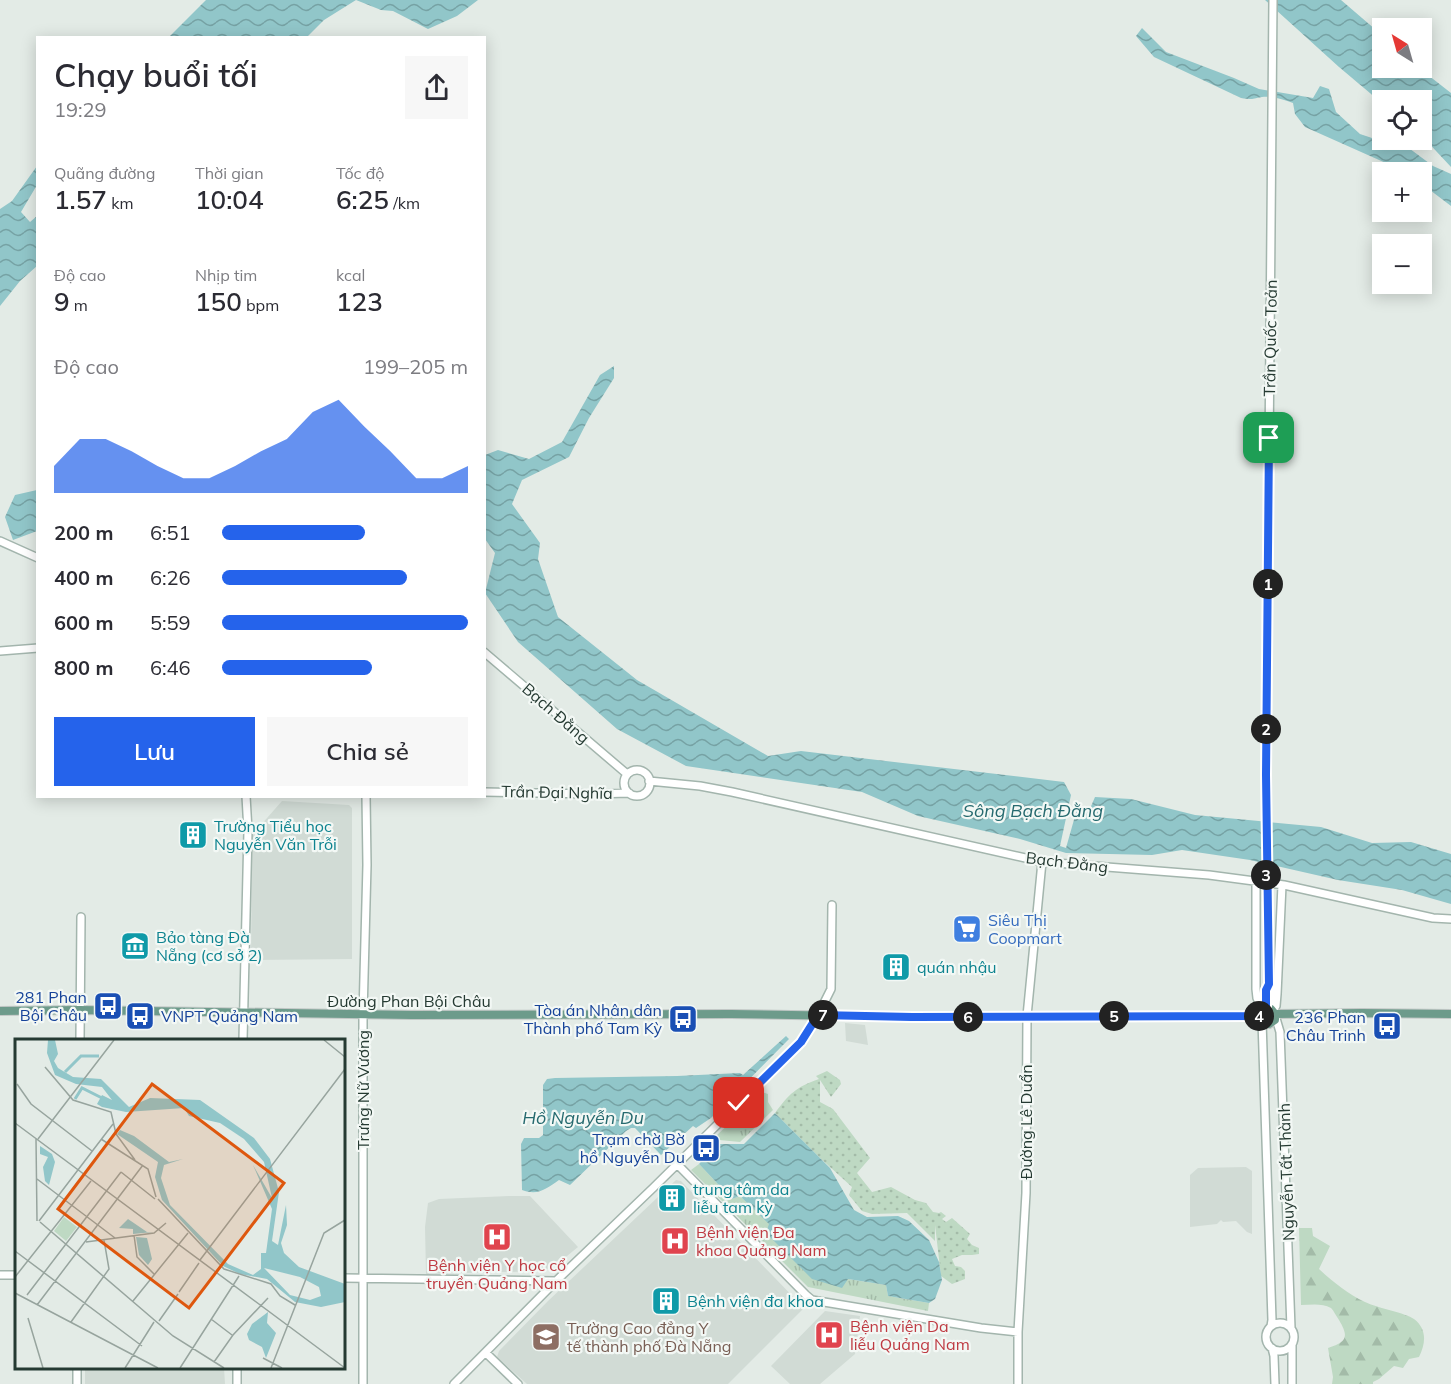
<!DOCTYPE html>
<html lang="vi">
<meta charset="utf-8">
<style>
body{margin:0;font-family:Mulish,sans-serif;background:#f7f7f7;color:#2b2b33;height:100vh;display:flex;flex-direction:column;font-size:22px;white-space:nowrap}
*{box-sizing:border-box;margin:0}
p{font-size:20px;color:#7c7c81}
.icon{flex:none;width:33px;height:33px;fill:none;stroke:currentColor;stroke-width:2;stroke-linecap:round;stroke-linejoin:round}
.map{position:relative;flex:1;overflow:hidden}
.side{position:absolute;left:36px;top:36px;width:450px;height:762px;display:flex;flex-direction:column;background:#fff;border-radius:0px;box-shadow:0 3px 15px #0003}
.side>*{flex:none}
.needle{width:39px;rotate:323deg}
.controls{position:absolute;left:1372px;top:18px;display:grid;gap:12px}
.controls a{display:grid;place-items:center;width:60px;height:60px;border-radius:0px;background:#fff;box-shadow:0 3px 15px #0003;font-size:30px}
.pin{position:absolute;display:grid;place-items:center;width:51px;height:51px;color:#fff;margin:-26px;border-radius:12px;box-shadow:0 3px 9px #0006}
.km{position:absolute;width:30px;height:30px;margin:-15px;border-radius:50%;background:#222;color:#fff;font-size:16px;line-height:30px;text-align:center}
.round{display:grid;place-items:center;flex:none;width:63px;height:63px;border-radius:0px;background:#f7f7f7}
.summary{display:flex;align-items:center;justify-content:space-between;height:102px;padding:0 18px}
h1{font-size:33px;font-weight:600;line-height:45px}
.metrics{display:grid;grid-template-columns:repeat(3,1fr);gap:9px;height:102px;padding:6px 18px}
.metrics div{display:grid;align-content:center}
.metrics b{font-size:26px;font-weight:600}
.metrics small{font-size:16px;font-weight:400}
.metrics p{font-size:16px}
.chart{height:168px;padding:12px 18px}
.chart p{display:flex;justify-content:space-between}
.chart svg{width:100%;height:108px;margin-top:6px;fill:#2563eb;opacity:.7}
.action{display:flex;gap:12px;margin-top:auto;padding:12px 18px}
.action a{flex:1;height:69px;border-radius:0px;background:#2563eb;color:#fff;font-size:24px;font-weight:600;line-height:69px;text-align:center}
.action a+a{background:#f7f7f7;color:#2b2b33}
ul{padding:0 18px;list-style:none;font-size:20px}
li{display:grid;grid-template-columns:96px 72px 1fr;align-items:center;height:45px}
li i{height:15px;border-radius:8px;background:#2563eb}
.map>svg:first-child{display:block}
.built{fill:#d1dbd5}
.grass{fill:url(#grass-dots)}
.forest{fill:url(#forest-firs)}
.park{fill:url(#park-tufts)}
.water{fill:url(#water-waves)}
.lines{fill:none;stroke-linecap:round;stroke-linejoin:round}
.secondary-casing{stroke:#a3b5ad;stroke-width:10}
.primary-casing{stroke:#c2c8c6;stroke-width:10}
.secondary{stroke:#fff;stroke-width:7}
.primary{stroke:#6d9b8b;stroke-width:8}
.secondary-bridge-casing{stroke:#a3b5ad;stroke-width:10;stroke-linecap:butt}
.secondary-bridge{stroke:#fff;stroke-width:7}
.route-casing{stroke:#fff;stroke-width:12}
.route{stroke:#2563eb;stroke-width:8}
.labels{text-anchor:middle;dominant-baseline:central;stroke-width:4.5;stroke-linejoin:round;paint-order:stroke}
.street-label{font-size:16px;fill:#253a32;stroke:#f3f8f5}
.culture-label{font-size:16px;fill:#0d838f;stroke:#f3f8f5;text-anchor:start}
.shop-label{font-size:16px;fill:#366cbe;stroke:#f3f8f5;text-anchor:start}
.transit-label{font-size:16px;fill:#164399;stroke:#f3f8f5;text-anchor:end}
.health-label{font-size:16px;fill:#be3a42;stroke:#f3f8f5;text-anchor:start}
.education-label{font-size:16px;fill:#785e54;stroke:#f3f8f5;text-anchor:start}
.water-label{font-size:18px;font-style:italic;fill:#266a6f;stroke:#f3f8f5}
.inset-river{fill:none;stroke:#91c6c9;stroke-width:3}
.inset-road{fill:none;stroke:#97a49e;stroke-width:1.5}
.view{fill:#de570e;fill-opacity:0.15;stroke:#de570e;stroke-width:3}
.inset-edge{fill:none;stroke:#253a32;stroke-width:3}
</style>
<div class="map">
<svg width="1451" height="1384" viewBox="0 0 1451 1384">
<defs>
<pattern id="grass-dots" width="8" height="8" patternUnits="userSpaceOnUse" patternTransform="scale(1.5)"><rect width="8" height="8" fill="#bed9c3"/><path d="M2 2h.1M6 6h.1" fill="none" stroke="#a3bba8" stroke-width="1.8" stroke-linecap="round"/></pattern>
<pattern id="forest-firs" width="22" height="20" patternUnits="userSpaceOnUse" patternTransform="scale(1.5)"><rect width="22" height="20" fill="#bed9c3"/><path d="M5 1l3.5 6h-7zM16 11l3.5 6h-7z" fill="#a3bba8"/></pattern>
<pattern id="park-tufts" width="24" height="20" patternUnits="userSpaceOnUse" patternTransform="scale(1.5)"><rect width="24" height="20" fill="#bed9c3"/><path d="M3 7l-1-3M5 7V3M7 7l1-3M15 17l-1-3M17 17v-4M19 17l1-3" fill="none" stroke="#a3bba8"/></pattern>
<pattern id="water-waves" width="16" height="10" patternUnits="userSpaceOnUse" patternTransform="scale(1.5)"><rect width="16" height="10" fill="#91c6c9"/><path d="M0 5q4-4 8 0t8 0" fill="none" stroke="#76a2a4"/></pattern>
</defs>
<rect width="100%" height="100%" fill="#e3ebe6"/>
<path class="built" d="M282 801 349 805 352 808V959L251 960 252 835Z
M845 1023 865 1025 868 1045 846 1041Z
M1246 1167 1252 1171V1234L1247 1232 1236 1221 1223 1222 1221 1220 1217 1224 1190 1227V1175L1198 1168Z
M676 1180 681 1181 804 1308 728 1384H527L497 1357 499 1351 548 1301Z
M509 1196H530L578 1247 556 1265 542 1271 426 1274 425 1227 428 1203 439 1199Z
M825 1311 860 1316 855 1354 820 1384H790L771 1366Z
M85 1368H224L225 1384H85Z"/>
<path class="grass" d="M827 1071 840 1080 841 1084 831 1097 820 1080V1102L833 1109 870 1158 857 1173 872 1192 891 1187 915 1200 926 1203 933 1212 939 1213 941 1212 946 1216 942 1219 946 1222 952 1218 970 1234 967 1239 972 1245 979 1248V1254L972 1255H962L952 1259 955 1266 961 1267 965 1271V1279L952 1284 941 1276 935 1225V1241L907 1213 872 1214 862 1211 849 1195 852 1187 819 1157 775 1113C789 1094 796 1087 819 1079L816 1076Z"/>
<path class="forest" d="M1299 1228H1312L1313 1236 1330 1246 1319 1269C1333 1282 1348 1294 1365 1302 1377 1308 1406 1313 1414 1319 1427 1329 1426 1343 1419 1357L1409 1359 1403 1368 1394 1366 1379 1379 1373 1382V1384H1332L1333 1377 1328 1348C1347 1342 1349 1337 1339 1320 1336 1316 1334 1311 1331 1308 1322 1303 1311 1305 1301 1305Z"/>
<path class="park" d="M762 1092 768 1094V1102L773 1110 740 1142 719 1140 716 1136Z
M699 1164 732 1199 740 1196 770 1224 848 1279 886 1285 888 1296 929 1303 928 1311 808 1287 691 1170Z"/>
<path class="water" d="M206 0H356L324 20 307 37H169Z
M356 0H478L457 16 428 29 393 11 381 10Z
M1265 0H1341L1383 36V68H1419L1451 93V167L1422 136V100H1383V104L1339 67Z
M1142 28 1166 52 1234 78 1259 89 1313 98 1320 86 1329 89 1336 112 1360 134 1381 141 1383 139 1398 140 1433 166 1451 174V206L1422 184V172H1406L1305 127 1295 114 1293 103C1283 99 1272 96 1262 97 1251 99 1252 100 1241 98L1154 57 1136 36Z
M37 166V185L21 212 30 222 37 216V266L20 281 0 306V209L12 201Z
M614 366V378L589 418 569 457 522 480 512 504 540 543 538 559 558 617 637 680 768 756 801 751 1064 782 1071 795 1060 846 1066 848 1077 809 1089 811 1095 797 1131 799 1195 815 1321 827 1372 843 1411 842 1451 854V904L1402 890 1338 880 1250 860 1182 850 1152 855 1066 853 1020 839 918 816 862 792 686 766 617 729 518 642 485 593 495 553 485 539V455L498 450 529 459 562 442 600 375Z
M37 490V531L13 540 5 517 15 495Z
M786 1036 789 1039 711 1118 696 1128 693 1126 661 1155 635 1128H631L626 1131 570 1185 559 1180C546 1189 538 1196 522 1190L521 1144 524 1138H539L543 1135V1085L547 1079 555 1078 677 1076 740 1073 743 1075Z
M775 1113 830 1168 854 1210 867 1217 898 1216 909 1221 929 1240 939 1262 942 1280 935 1299 929 1303 888 1296 886 1285 848 1279 842 1288 812 1279 766 1233 769 1224 740 1196 732 1199 699 1164 717 1144H744Z"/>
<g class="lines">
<g class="secondary-casing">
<path id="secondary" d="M0 541 38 558
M0 651 38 648
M484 652 627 774
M624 783a13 13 0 1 1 26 0a13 13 0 1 1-26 0Z
M649 781 700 786 732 792 1043 862 1209 875 1284 885 1433 918 1451 919
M1266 791 1273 0
M484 792 594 794 629 793
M1256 881V989L1257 998 1263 1011
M1267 905 1269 984
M1266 1009V990L1269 984 1272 990V1008
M1273 1011 1276 1006 1277 994 1282 885
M1275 1015 1280 1032 1291 1328
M1262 1021 1272 1320 1271 1326
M80 1040 81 917
M243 1040 248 831 246 796
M677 1164 806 1295 812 1300 981 1328 1018 1332
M0 1275H16
M344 1278 556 1281
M1266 1337a14 14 0 1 1 28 0a14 14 0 1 1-28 0Z
M1272 1348 1274 1356 1275 1384
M486 1353 518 1384
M77 1384V1368
M237 1384V1368
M363 1384V1014L367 865 366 796
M454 1384 556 1281 653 1188 801 1042 818 1015 831 989 832 905
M1018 1384V1332L1026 1193 1027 1016 1042 862
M1292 1384V1345"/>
</g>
<g class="primary-casing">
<path id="primary" d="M0 1011 80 1010 412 1015 731 1014 912 1017 1027 1016H1260
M1275 1014 1362 1013 1451 1014
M1260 1016 1262 1021 1269 1024 1275 1020V1014
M1260 1016C1261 1010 1266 1008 1271 1009L1275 1014"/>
</g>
<use href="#secondary" class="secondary"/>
<use href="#primary" class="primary"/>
<g class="secondary-bridge-casing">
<path id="secondary-bridge" d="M1266 791 1267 905"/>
</g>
<use href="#secondary-bridge" class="secondary-bridge"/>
</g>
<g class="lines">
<g class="route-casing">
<path id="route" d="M739 1103 801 1042 818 1015 912 1017 1260 1016 1262 1012 1266 1009V990L1269 984 1266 775 1269 438"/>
</g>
<use href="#route" class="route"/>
</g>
<defs>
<g id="building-square" transform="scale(1.5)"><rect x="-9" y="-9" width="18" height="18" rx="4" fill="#0f9aa8" stroke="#f3f8f5"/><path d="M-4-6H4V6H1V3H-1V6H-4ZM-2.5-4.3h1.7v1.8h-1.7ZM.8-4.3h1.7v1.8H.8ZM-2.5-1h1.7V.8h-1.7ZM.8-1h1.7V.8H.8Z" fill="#fff"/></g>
<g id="supermarket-square" transform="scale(1.5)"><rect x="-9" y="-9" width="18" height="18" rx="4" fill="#3f7fe0" stroke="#f3f8f5"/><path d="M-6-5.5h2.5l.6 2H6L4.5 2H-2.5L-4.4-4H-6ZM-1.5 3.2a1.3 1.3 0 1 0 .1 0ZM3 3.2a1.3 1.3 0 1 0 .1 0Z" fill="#fff"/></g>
<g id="museum-square" transform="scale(1.5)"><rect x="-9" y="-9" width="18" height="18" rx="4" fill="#0f9aa8" stroke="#f3f8f5"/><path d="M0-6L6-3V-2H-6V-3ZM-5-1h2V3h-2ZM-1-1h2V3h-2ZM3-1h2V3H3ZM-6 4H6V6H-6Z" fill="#fff"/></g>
<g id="bus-square" transform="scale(1.5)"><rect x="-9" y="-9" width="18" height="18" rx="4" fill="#1a4fb4" stroke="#f3f8f5"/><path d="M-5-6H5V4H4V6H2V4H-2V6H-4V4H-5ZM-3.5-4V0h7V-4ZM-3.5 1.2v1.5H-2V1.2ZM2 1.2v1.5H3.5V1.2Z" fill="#fff"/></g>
<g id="hospital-square" transform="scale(1.5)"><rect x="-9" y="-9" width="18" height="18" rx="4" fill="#e0444e" stroke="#f3f8f5"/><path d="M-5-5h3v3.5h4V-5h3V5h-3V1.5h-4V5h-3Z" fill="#fff"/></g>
<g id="school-square" transform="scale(1.5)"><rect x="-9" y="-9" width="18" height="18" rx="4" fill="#8d6e63" stroke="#f3f8f5"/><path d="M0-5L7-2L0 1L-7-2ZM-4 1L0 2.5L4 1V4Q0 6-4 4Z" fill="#fff"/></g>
</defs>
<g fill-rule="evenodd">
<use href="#building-square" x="193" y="835"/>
<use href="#supermarket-square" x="967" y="929"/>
<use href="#museum-square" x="135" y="946"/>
<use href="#building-square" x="896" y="967"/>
<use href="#bus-square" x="108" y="1006"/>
<use href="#bus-square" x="140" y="1016"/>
<use href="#bus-square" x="683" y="1019"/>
<use href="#bus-square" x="1387" y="1026"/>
<use href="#bus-square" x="706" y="1148"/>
<use href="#building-square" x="672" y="1198"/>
<use href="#hospital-square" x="497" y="1237"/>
<use href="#hospital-square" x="675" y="1241"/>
<use href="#building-square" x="666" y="1301"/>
<use href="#hospital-square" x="829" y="1335"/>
<use href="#school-square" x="546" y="1337"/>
</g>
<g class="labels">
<g class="street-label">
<text transform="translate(1270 338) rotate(-89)">Trần Quốc Toản</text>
<text transform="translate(556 713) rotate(41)">Bạch Đằng</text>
<text transform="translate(557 792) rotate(1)">Trần Đại Nghĩa</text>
<text transform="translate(1067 862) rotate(7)">Bạch Đằng</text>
<text x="409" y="1001">Đường Phan Bội Châu</text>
<text transform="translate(363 1090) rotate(-90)">Trưng Nữ Vương</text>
<text transform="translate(1026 1122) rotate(-90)">Đường Lê Duẩn</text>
<text transform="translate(1286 1172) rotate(-92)">Nguyễn Tất Thành</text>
</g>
<g class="culture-label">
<text x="214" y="826">Trường Tiểu học<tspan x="214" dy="18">Nguyễn Văn Trỗi</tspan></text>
<text x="156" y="937">Bảo tàng Đà<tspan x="156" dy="18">Nẵng (cơ sở 2)</tspan></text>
<text x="917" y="967">quán nhậu</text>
<text x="693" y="1189">trung tâm da<tspan x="693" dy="18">liễu tam kỳ</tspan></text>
<text x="687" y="1301">Bệnh viện đa khoa</text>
</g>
<g class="shop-label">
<text x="988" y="920">Siêu Thị<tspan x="988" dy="18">Coopmart</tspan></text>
</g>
<g class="transit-label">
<text x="87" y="997">281 Phan<tspan x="87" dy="18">Bội Châu</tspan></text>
<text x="662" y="1010">Tòa án Nhân dân<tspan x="662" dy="18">Thành phố Tam Kỳ</tspan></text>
<text x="161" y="1016" text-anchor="start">VNPT Quảng Nam</text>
<text x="1366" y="1017">236 Phan<tspan x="1366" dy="18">Châu Trinh</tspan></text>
<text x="685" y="1139">Trạm chờ Bờ<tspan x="685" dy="18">hồ Nguyễn Du</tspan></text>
</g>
<g class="health-label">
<text x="696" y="1232">Bệnh viện Đa<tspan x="696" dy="18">khoa Quảng Nam</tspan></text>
<text x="497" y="1265" text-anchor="middle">Bệnh viện Y học cổ<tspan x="497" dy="18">truyền Quảng Nam</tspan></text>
<text x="850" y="1326">Bệnh viện Da<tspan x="850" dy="18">liễu Quảng Nam</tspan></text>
</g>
<g class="education-label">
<text x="567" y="1328">Trường Cao đẳng Y<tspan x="567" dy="18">tế thành phố Đà Nẵng</tspan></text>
</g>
<g class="water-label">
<text x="1033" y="810">Sông Bạch Đằng</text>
<text x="583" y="1117">Hồ Nguyễn Du</text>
</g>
</g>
<g transform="translate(15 1039)">
<rect width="330" height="330" fill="#e3ebe6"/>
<path d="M49 178 62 188 51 202 39 192Z" fill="#bed9c3"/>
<path d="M33 1H40L43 15 39 22 43 29 58 38 86 40 114 68 135 59 185 61 239 99 255 120 264 153 257 202 263 206 271 166 272 186 266 204 269 214 284 228 330 245V263L306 268 280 263 252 240 225 235 208 227 147 161 140 138 143 123 102 95 105 91 119 97 154 123 168 120 149 126 146 139 155 166 213 225 238 236 246 230V214H251L257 170 238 126 257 159 249 123 229 100 205 84 174 77 169 69 111 73 87 68 82 65 87 56 97 61 87 48 61 45 40 36 32 14ZM249 229 285 238 304 248 306 257 295 261 275 256ZM25 107 37 115 40 123 34 146 30 142 28 128 33 118 25 115ZM113 180 132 193H138L118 195V190L104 189ZM121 198 132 199 137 220 133 226 124 216ZM253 273 252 284 261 294 251 319 247 308 234 301 232 295 237 285Z" fill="#91c6c9" fill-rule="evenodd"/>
<path class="inset-river" d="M50 33 66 17H84M60 60 67 49 87 59"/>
<path class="inset-road" d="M309 1 330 18M30 28 58 61 96 73 101 95 120 121M2 45 16 65 77 112M0 84 330 329M21 100 22 182M23 100 99 1M86 100 133 130 141 158M106 133 140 160M22 140 100 199M143 160 209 230 256 245 265 257 280 266M24 182 98 85M25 183 158 297 209 329M119 196 122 218 139 235M71 203 139 194 151 184M0 212 127 307M185 221 330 30M0 238 76 142M164 253 184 224M0 254 143 329M12 256 106 133M118 262 173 194M22 266 128 126M13 279 28 329M196 280 217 296M144 282 163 255M56 283 94 230 89 201M248 319 267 329M199 323 218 296 253 259M110 329 139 283M165 329 224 237M256 329 309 194 330 181"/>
<path class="view" d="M137 45 269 144 174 269 43 170Z"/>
<rect width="330" height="330" class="inset-edge"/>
</g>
</svg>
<div class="controls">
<a><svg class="needle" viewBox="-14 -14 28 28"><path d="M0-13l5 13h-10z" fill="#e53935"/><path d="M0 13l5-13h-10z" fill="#7c7c81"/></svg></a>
<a><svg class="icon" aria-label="locate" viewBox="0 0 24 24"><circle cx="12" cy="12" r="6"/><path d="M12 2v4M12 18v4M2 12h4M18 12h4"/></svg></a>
<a>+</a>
<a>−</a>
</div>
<div class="pin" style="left:1269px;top:438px;background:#1e9e55"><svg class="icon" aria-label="arrive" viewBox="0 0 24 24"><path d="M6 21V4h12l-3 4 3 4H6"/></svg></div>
<div class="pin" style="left:739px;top:1103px;background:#d93025"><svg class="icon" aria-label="check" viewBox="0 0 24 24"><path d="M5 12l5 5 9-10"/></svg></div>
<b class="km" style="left:1268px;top:584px">1</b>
<b class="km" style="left:1266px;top:729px">2</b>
<b class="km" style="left:1266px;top:875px">3</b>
<b class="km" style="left:1259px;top:1016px">4</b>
<b class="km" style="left:1114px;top:1016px">5</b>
<b class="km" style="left:968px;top:1017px">6</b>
<b class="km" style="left:823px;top:1015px">7</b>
<section class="side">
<div class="summary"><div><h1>Chạy buổi tối</h1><p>19:29</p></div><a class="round"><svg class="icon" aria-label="share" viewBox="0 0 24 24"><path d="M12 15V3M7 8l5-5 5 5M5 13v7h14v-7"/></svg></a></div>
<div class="metrics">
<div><p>Quãng đường</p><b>1.57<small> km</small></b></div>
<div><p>Thời gian</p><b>10:04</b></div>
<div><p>Tốc độ</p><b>6:25<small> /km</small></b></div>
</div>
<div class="metrics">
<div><p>Độ cao</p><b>9<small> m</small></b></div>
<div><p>Nhịp tim</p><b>150<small> bpm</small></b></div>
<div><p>kcal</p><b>123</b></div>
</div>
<div class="chart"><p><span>Độ cao</span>199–205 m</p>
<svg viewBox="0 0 160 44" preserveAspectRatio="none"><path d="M0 44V33L10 22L20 22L30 27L40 33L50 38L60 38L70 33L80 27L90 22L100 11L110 6L120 17L130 27L140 38L150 38L160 33V44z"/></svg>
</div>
<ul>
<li><b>200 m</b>6:51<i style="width:58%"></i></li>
<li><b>400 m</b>6:26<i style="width:75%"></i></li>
<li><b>600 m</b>5:59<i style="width:100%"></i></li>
<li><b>800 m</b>6:46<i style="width:61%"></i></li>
</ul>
<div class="action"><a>Lưu</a><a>Chia sẻ</a></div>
</section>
</div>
